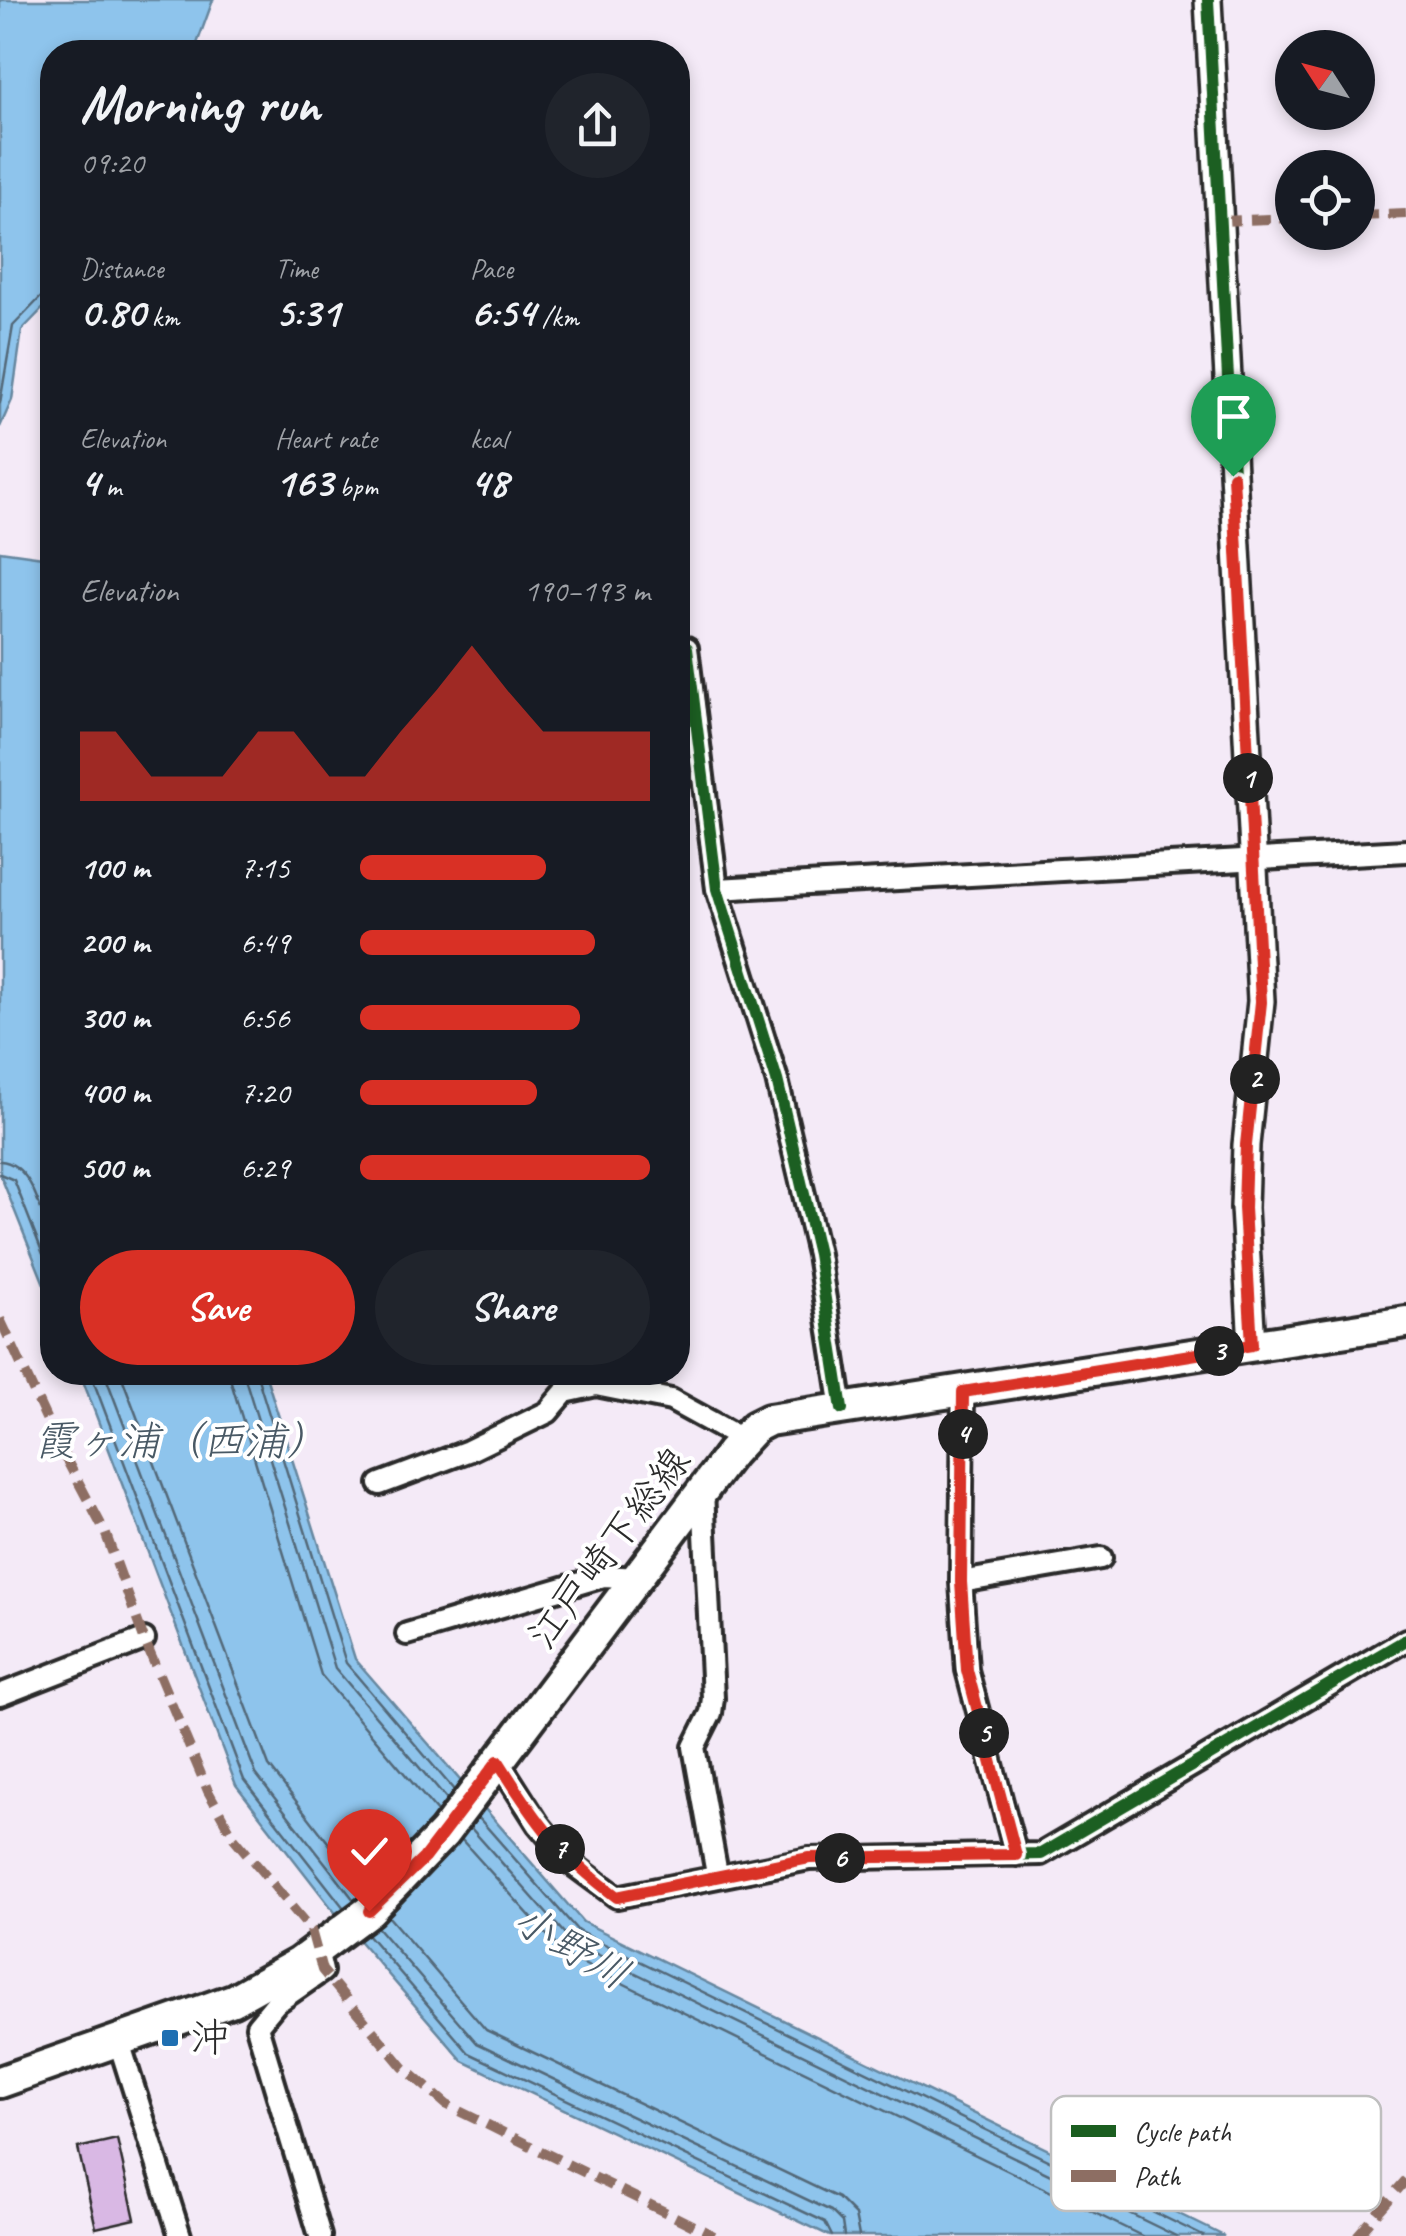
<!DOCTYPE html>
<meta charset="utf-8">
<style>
body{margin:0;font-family:Caveat,"Klee One",sans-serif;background:#20242c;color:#f1f3f6;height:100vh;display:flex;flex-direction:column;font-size:38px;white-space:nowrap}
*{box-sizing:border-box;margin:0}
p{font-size:32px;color:#9ea1a6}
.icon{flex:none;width:55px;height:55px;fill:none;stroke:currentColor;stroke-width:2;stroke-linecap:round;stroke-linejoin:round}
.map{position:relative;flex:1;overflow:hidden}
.sheet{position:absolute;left:40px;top:40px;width:650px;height:1345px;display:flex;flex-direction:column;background:#171b24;border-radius:40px;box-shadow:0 5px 15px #0003}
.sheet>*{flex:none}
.needle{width:65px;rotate:306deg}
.tools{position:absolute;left:1275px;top:30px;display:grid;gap:20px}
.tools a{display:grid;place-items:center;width:100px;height:100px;border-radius:50%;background:#171b24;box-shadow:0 5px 15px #0003;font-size:50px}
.pin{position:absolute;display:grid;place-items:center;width:85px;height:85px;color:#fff;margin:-102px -42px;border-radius:50% 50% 50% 0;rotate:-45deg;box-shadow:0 0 10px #0007}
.pin .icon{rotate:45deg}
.km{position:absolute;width:50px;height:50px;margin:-25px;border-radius:50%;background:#222;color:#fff;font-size:28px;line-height:50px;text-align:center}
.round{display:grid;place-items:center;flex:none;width:105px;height:105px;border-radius:52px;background:#20242c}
.head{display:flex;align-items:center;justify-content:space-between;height:170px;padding:0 40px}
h1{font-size:55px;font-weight:600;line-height:75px}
.stats{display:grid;grid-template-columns:repeat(3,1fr);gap:15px;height:170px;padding:10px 40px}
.stats div{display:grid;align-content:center}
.stats b{font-size:42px;font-weight:600}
.stats small{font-size:28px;font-weight:400}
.stats p{font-size:28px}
.chart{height:280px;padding:20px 40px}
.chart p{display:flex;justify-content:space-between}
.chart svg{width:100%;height:180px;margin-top:10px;fill:#d93025;opacity:.7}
.primary-button{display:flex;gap:20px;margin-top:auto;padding:20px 40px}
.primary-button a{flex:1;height:115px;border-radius:60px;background:#d93025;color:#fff;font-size:40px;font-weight:600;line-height:115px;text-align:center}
.primary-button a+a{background:#20242c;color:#f1f3f6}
ul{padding:0 40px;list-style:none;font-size:32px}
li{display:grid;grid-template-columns:160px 120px 1fr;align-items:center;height:75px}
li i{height:25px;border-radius:12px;background:#d93025}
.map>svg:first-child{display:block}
.water{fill:#8ec4ec;stroke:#66879f;stroke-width:2.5}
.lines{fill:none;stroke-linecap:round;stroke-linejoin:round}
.shore{stroke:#536878;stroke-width:2.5}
.building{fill:#d9b8e4;stroke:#2b2b2b;stroke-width:2.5}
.minor-casing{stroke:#2b2b2b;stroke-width:28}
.tertiary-casing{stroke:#2b2b2b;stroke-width:32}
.secondary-casing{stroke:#2b2b2b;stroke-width:38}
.minor{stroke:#fff;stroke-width:20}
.tertiary{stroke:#fff;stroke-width:25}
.secondary{stroke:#fff;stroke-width:30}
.quiet{stroke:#8d6e63;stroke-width:10;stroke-dasharray:20 10;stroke-linecap:butt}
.cycleway-casing{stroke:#fff;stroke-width:19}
.cycleway{stroke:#1b5e20;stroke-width:12}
.route-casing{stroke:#fff;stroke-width:20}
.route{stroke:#d93025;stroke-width:12}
.poi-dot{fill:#1f6fb2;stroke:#fff;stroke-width:4}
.labels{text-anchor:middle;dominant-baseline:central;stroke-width:8;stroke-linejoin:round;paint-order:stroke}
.street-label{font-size:40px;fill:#2b2b2b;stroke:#fff}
.poi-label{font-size:40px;fill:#2b2b2b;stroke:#fff;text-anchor:start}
.water-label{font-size:42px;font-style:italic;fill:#495965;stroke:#fff}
.key{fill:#fff;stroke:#bfbfbf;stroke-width:2.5}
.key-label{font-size:28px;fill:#2b2b2b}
</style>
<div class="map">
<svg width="1406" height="2236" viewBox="0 0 1406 2236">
<rect width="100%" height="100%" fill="#f4eaf7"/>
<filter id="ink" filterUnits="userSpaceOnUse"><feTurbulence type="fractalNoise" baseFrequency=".01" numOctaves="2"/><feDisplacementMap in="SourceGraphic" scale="20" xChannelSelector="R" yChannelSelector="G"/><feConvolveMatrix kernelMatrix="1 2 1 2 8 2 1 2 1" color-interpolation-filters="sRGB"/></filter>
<g filter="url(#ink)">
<path class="water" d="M0 0H213L194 52H52V299L22 330 12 400 0 427Z
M0 551 50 558 52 552V1304L0 1174Z
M80 1373H265L355 1659 583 1922 1224 2236H830L463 2061 337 1915 236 1785Z"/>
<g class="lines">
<path class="shore" d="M0 403 13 326 42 296 52 292
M0 1161C33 1163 42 1216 52 1242
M0 1174 14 1180 52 1277
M90 1372 244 1780 344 1908
M104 1372 256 1774 354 1900
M120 1372 269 1766 365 1890
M228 1372 321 1675 438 1813
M243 1372 335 1668 447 1800
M256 1372 346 1663 454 1790
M478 1817 578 1931 1203 2236
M470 1827 572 1942 1176 2236
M461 1839 565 1955 1142 2236
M388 1916 486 2030 838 2198 855 2215 859 2236
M377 1927 477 2043 831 2211 842 2222 844 2236
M367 1934 469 2053 825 2222 832 2236"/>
</g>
<path class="building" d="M117 2139 135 2219 96 2228 78 2148Z"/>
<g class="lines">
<g class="minor-casing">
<path id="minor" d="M687 648 717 889 777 1080 818 1254 842 1409
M717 889 1406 851
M963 1392 961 1582 967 1670 1016 1855
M380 1484 468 1451 548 1412 565 1392 596 1385 671 1400 742 1439
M703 1491 713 1698 711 1713 694 1747 717 1874
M961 1582 1101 1558
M407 1634 604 1576 638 1578
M0 1695 144 1639
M498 1761 538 1824 571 1863 617 1897 809 1859 1041 1854 1406 1640
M317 1950 322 1971 276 2003 257 2026 320 2236
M119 2042 180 2236"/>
</g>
<g class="tertiary-casing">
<path id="tertiary" d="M1208 0 1261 1001 1246 1145 1244 1208 1252 1345"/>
</g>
<g class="secondary-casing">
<path id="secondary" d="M0 2082 233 2000 299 1963 369 1911 444 1833 731 1453 755 1427 769 1420 1406 1322"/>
</g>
<use href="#minor" class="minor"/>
<use href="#tertiary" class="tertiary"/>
<use href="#secondary" class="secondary"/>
<path class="quiet" d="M1358 216 1406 214
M1220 221 1292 218
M0 1319 57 1442 105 1532 144 1639 208 1791 234 1838 311 1930 322 1970 403 2067 447 2105 714 2236
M1357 2236 1406 2180"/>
<g class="cycleway-casing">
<path id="cycleway" d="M1208 0 1261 1001 1246 1145 1244 1208 1252 1345
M687 648 717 889 777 1080 818 1254 842 1409
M498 1761 538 1824 571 1863 617 1897 809 1859 1041 1854 1406 1640"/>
</g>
<use href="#cycleway" class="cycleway"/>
</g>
</g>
<g class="lines" filter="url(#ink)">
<g class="route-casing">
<path id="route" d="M369 1911 424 1858 498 1761C537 1823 557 1852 617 1897L809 1858 1016 1855 967 1670 961 1582 963 1392 1252 1345 1244 1208 1246 1145 1261 1002 1233 476"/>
</g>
<use href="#route" class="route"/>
</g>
<rect class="poi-dot" x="160" y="2028" width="20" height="20" rx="5"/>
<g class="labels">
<g class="street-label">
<text transform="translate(609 1548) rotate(-53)">江戸崎下総線</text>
</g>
<g class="poi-label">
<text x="190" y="2038">沖</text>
</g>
<g class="water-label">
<text x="181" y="1441">霞ヶ浦（西浦）</text>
<text transform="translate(571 1947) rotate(30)">小野川</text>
</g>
</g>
<rect x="1051" y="2096" width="330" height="115" rx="15" class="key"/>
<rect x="1071" y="2125" width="45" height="12" fill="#1b5e20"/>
<rect x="1071" y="2170" width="45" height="12" fill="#8d6e63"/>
<g class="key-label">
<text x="1134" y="2141">Cycle path</text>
<text x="1134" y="2186">Path</text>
</g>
</svg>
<div class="tools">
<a><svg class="needle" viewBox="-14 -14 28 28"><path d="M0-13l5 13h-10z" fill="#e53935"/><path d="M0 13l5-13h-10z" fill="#9ea1a6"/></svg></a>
<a><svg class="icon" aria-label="locate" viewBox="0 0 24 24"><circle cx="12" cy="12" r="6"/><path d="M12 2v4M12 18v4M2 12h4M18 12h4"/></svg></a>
</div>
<div class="pin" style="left:1233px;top:476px;background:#1e9e55"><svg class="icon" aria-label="arrive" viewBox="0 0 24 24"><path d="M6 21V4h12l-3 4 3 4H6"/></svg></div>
<div class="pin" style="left:369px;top:1911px;background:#d93025"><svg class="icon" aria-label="check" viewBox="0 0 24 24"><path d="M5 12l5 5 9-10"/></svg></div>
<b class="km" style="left:1248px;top:778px">1</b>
<b class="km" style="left:1255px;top:1079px">2</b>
<b class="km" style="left:1219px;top:1351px">3</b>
<b class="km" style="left:963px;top:1434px">4</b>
<b class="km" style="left:984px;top:1733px">5</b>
<b class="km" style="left:840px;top:1858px">6</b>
<b class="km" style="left:560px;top:1849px">7</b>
<section class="sheet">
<div class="head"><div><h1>Morning run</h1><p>09:20</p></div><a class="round"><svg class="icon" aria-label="share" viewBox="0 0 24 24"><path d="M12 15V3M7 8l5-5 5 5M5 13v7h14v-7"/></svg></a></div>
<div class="stats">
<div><p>Distance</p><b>0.80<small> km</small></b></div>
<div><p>Time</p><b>5:31</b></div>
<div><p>Pace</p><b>6:54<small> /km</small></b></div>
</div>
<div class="stats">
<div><p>Elevation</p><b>4<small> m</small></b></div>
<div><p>Heart rate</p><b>163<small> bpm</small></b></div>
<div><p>kcal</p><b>48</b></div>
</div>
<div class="chart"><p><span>Elevation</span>190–193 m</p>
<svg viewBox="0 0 160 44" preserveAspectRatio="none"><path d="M0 44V27L10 27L20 38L30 38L40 38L50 27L60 27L70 38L80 38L90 27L100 17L110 6L120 17L130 27L140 27L150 27L160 27V44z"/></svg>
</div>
<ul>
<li><b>100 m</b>7:15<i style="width:64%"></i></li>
<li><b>200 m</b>6:49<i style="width:81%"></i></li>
<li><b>300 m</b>6:56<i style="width:76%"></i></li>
<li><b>400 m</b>7:20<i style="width:61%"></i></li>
<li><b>500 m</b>6:29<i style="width:100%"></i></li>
</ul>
<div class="primary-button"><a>Save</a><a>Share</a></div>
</section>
</div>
